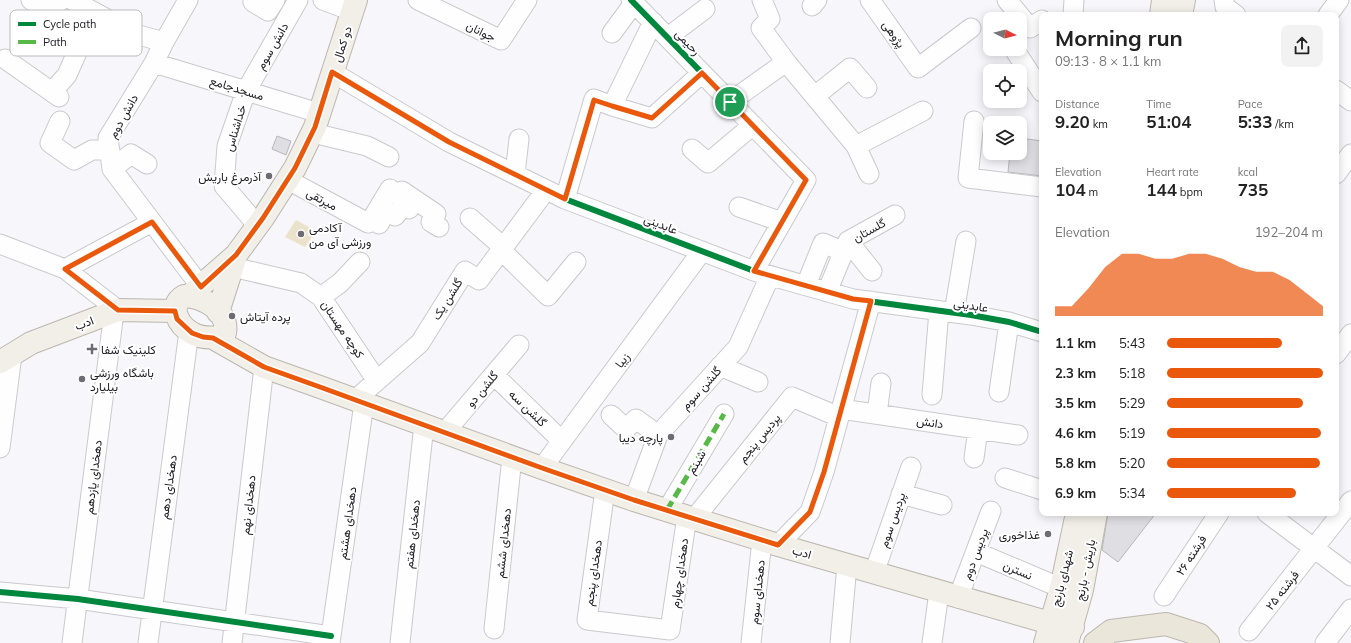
<!DOCTYPE html>
<meta charset="utf-8">
<style>
body{margin:0;font-family:Mulish,Vazirmatn,sans-serif;background:#f2f2f2;color:#222;height:100vh;display:flex;flex-direction:column;font-size:15px;white-space:nowrap}
*{box-sizing:border-box;margin:0}
p{font-size:13px;color:#767676}
.icon{flex:none;width:22px;height:22px;fill:none;stroke:currentColor;stroke-width:2;stroke-linecap:round;stroke-linejoin:round}
.map{position:relative;flex:1;overflow:hidden}
.sheet{position:absolute;left:1039px;top:12px;width:300px;height:504px;display:flex;flex-direction:column;background:#fff;border-radius:8px;box-shadow:0 2px 10px #0003}
.sheet>*{flex:none}
.needle{width:26px;rotate:96deg}
.buttons{position:absolute;left:983px;top:12px;display:grid;gap:8px}
.buttons a{display:grid;place-items:center;width:44px;height:44px;border-radius:8px;background:#fff;box-shadow:0 2px 10px #0003;font-size:20px}
.pin{position:absolute;display:grid;place-items:center;width:34px;height:34px;color:#fff;margin:-17px;border:2px solid #fff;border-radius:50%;box-shadow:0 1px 4px #0007}
.round{display:grid;place-items:center;flex:none;width:42px;height:42px;border-radius:8px;background:#f2f2f2}
.head{display:flex;align-items:center;justify-content:space-between;height:68px;padding:0 16px}
h1{font-size:22px;font-weight:700;line-height:30px}
.figures{display:grid;grid-template-columns:repeat(3,1fr);gap:6px;height:68px;padding:4px 16px}
.figures div{display:grid;align-content:center}
.figures b{font-size:17px;font-weight:700}
.figures small{font-size:11px;font-weight:400}
.figures p{font-size:11px}
.chart{height:112px;padding:8px 16px}
.chart p{display:flex;justify-content:space-between}
.chart svg{width:100%;height:72px;margin-top:4px;fill:#ea580c;opacity:.7}
ul{padding:0 16px;list-style:none;font-size:13px}
li{display:grid;grid-template-columns:64px 48px 1fr;align-items:center;height:30px}
li i{height:10px;border-radius:5px;background:#ea580c}
.map>svg:first-child{display:block}
.green{fill:#eae2cb}
.building{fill:#dedee3;stroke:#b7b7bd}
.lines{fill:none;stroke-linecap:round;stroke-linejoin:round}
.minor-casing{stroke:#c9c9ce;stroke-width:21}
.major-casing{stroke:#bcb7ad;stroke-width:24}
.highway-casing{stroke:#bcb7ad;stroke-width:24}
.minor{stroke:#fefefe;stroke-width:19}
.major{stroke:#f2efe8;stroke-width:22}
.highway{stroke:#eae6da;stroke-width:22}
.quiet{stroke:#58b947;stroke-width:5;stroke-dasharray:10 5;stroke-linecap:butt}
.cycleway-casing{stroke:#fff;stroke-width:8}
.cycleway{stroke:#00873e;stroke-width:6}
.route-casing{stroke:#fff;stroke-width:8}
.route{stroke:#ea580c;stroke-width:5}
.poi-dot{fill:#6c6c72;stroke:#fff;stroke-width:1.5}
.labels{text-anchor:middle;dominant-baseline:central;stroke-width:4;stroke-linejoin:round;paint-order:stroke}
.street-label{font-size:12px;fill:#212128;stroke:#fff}
.poi-label{font-size:12px;fill:#212128;stroke:#fff;text-anchor:start}
.key{fill:#fff;stroke:#bcbcbe;stroke-width:1}
.key-label{font-size:11px;fill:#212128}
</style>
<div class="map">
<svg width="1351" height="643" viewBox="0 0 1351 643">
<rect width="100%" height="100%" fill="#f6f6fb"/>
<path class="green" d="M296 220 316 231 305 247 285 237Z"/>
<path class="building" d="M277 136 291 141 286 155 272 149Z
M1020 138 1042 141V176L1008 172 1010 153H1020Z
M1108 513H1156L1118 562 1102 550Z"/>
<g class="lines">
<g class="minor-casing">
<path id="minor" d="M31 0 50 10 61 0
M72 0 135 34 164 42
M188 0 164 42 154 63 108 138 112 169 201 287
M323 0 344 8
M418 0 501 40 527 0
M631 0 806 180 754 271
M762 0 770 19 761 28 786 62
M870 0 918 68 971 28
M1007 0 1030 28 1042 20
M1224 0 1225 7 1236 15
M253 2 268 11 275 0
M812 6 817 0
M1073 15 1074 0
M1328 15 1339 0
M612 33 634 3
M668 37 705 9
M1014 49 1042 92
M5 59 59 97
M154 63 319 113
M332 72 449 142 565 199 754 271 853 299 971 315 1009 322 1042 332
M1336 90 1351 101
M52 92 67 75 78 50
M815 96 850 68 867 88
M730 102 786 62 856 146 869 174
M612 106 652 118 702 73
M60 121 50 143 74 160 92 150H110
M974 121 968 178 1042 187
M313 133 367 146 389 157
M856 146 923 111
M692 149 708 163 753 125
M112 169 131 154 147 164
M515 174 519 139
M1336 174 1351 154
M288 180 368 223 372 219 379 224 386 211 395 216 404 205 409 209
M565 199 594 99 612 106 653 22
M739 207 782 222
M470 218 503 247
M372 219 390 189 396 194 402 191 436 214 431 222 439 227
M258 226 224 186 227 146 246 91 298 0
M848 241 872 271
M0 244 65 269 118 310
M501 250 548 296 576 262
M232 267 301 283 321 297 377 381
M65 269 152 222
M806 285 823 243 844 252
M827 292 848 241 895 215
M321 297 340 283 360 262
M954 313 966 241
M1336 354 1351 334
M720 366 758 382
M494 375 562 441
M999 392 1009 322
M932 395 939 311
M355 400 420 343 465 271 479 280 546 190
M841 409 1018 435
M877 414 881 383
M611 415 626 429 636 419 658 435
M445 432 519 345
M0 448 12 355
M974 458 978 429
M542 468 702 251
M1005 478 1042 490
M605 490 587 620 670 630 687 516
M901 494 942 505
M634 500 658 435 738 347 770 276
M667 510 724 414
M1267 513 1351 576
M694 519 792 397 839 417
M778 545 810 512 824 472 871 301
M976 552 1061 588
M874 573 911 467
M0 592 78 599 331 636
M1164 596 1219 513
M958 598 991 511
M494 629 512 457
M1249 631 1351 501
M72 643 114 312
M148 643 189 331
M232 643 264 367
M330 643 364 403
M400 643 424 425
M751 643 762 540
M840 643 847 565
M932 643 939 592
M1325 643 1351 609"/>
</g>
<g class="major-casing">
<path id="major" d="M1161 15 1163 0
M1181 15 1184 0
M184 296C203 297 229 310 225 333L220 337C211 338 200 338 192 333 179 326 167 306 184 296Z
M189 296 236 255 263 218 295 168 315 127 356 0
M218 312 236 256
M213 338 264 367 320 387 542 468 634 500 778 545 1050 623 1073 627
M0 362 31 343 118 310 175 311
M1045 643 1061 588 1077 513
M1067 643 1082 590 1096 513"/>
</g>
<g class="highway-casing">
<path id="highway" d="M1095 643 1111 631 1166 624 1200 635 1208 643"/>
</g>
<use href="#minor" class="minor"/>
<use href="#major" class="major"/>
<use href="#highway" class="highway"/>
<path class="quiet" d="M667 510 724 414"/>
<g class="cycleway-casing">
<path id="cycleway" d="M631 0 806 180 754 271
M332 72 449 142 565 199 754 271 853 299 971 315 1009 322 1042 332
M0 592 78 599 331 636"/>
</g>
<use href="#cycleway" class="cycleway"/>
</g>
<g class="lines">
<g class="route-casing">
<path id="route" d="M332 72 449 142 565 199 594 100 612 106 652 118 702 73 806 180 754 271 853 299 871 301 824 472 810 512 778 545 634 500 542 468 320 387 264 367 213 338 203 337 192 333 177 319 175 311 118 310 65 269 152 222 201 287 236 255 263 218 295 168 315 127Z"/>
</g>
<use href="#route" class="route"/>
</g>
<g class="poi-dot">
<circle cx="269" cy="176" r="4"/>
<circle cx="301" cy="234" r="4"/>
<circle cx="232" cy="316" r="4"/>
<path d="M90 343h4v4h4v4h-4v4h-4v-4h-4v-4h4z"/>
<circle cx="82" cy="379" r="4"/>
<circle cx="671" cy="437" r="4"/>
<circle cx="1048" cy="534" r="4"/>
</g>
<g class="labels">
<g class="street-label">
<text transform="translate(481 31) rotate(26)">جوانان</text>
<text transform="translate(894 34) rotate(55)">پژوهی</text>
<text transform="translate(688 42) rotate(46)">رحیمی</text>
<text transform="translate(342 44) rotate(-72)">دو کمال</text>
<text transform="translate(272 46) rotate(-60)">دانش سوم</text>
<text transform="translate(237 88) rotate(17)">مسجدجامع</text>
<text transform="translate(123 116) rotate(-61)">دانش دوم</text>
<text transform="translate(235 128) rotate(-73)">خداشناس</text>
<text transform="translate(322 199) rotate(28)">میرتقی</text>
<text transform="translate(661 224) rotate(21)">عابدینی</text>
<text transform="translate(869 230) rotate(-29)">گلستان</text>
<text transform="translate(447 299) rotate(-58)">گلشن یک</text>
<text transform="translate(971 305) rotate(9)">عابدینی</text>
<text transform="translate(84 323) rotate(-21)">ادب</text>
<text transform="translate(343 329) rotate(56)">کوچه مهستان</text>
<text transform="translate(622 360) rotate(-53)">زیبا</text>
<text transform="translate(701 388) rotate(-48)">گلشن سوم</text>
<text transform="translate(482 389) rotate(-50)">گلشن دو</text>
<text transform="translate(528 408) rotate(44)">گلشن سه</text>
<text transform="translate(930 422) rotate(8)">دانش</text>
<text transform="translate(759 438) rotate(-51)">پردیس پنجم</text>
<text transform="translate(696 462) rotate(-60)">شبنم</text>
<text transform="translate(93 477) rotate(-83)">دهخدای یازدهم</text>
<text transform="translate(168 487) rotate(-82)">دهخدای دهم</text>
<text transform="translate(248 505) rotate(-84)">دهخدای نهم</text>
<text transform="translate(892 520) rotate(-71)">پردیس سوم</text>
<text transform="translate(347 523) rotate(-82)">دهخدای هشتم</text>
<text transform="translate(412 534) rotate(-84)">دهخدای هفتم</text>
<text transform="translate(503 543) rotate(-84)">دهخدای ششم</text>
<text transform="translate(802 552) rotate(16)">ادب</text>
<text transform="translate(975 554) rotate(-70)">پردیس دوم</text>
<text transform="translate(1191 555) rotate(-57)">۲۶ فرشته</text>
<text transform="translate(1018 570) rotate(23)">نسترن</text>
<text transform="translate(1085 570) rotate(-79)">باریش - بارنج</text>
<text transform="translate(593 573) rotate(-82)">دهخدای پنجم</text>
<text transform="translate(679 573) rotate(-82)">دهخدای چهارم</text>
<text transform="translate(1062 578) rotate(-76)">شهدای بارنج</text>
<text transform="translate(1282 590) rotate(-52)">۲۵ فرشته</text>
<text transform="translate(757 592) rotate(-84)">دهخدای سوم</text>
</g>
<g class="poi-label">
<text x="261" y="176" text-anchor="end">آذرمرغ باریش</text>
<text x="309" y="227">آکادمی<tspan x="309" dy="14">ورزشی آی من</tspan></text>
<text x="240" y="316">پرده‌ آیتاش</text>
<text x="101" y="349">کلینیک شفا</text>
<text x="90" y="372">باشگاه ورزشی<tspan x="90" dy="14">بیلیارد</tspan></text>
<text x="663" y="437" text-anchor="end">پارچه دیبا</text>
<text x="1040" y="534" text-anchor="end">غذاخوری</text>
</g>
</g>
<rect x="10" y="10" width="132" height="46" rx="6" class="key"/>
<rect x="18" y="22" width="18" height="4" fill="#00873e"/>
<rect x="18" y="40" width="18" height="4" fill="#58b947"/>
<g class="key-label">
<text x="43" y="28">Cycle path</text>
<text x="43" y="46">Path</text>
</g>
</svg>
<div class="buttons">
<a><svg class="needle" viewBox="-14 -14 28 28"><path d="M0-13l5 13h-10z" fill="#e53935"/><path d="M0 13l5-13h-10z" fill="#767676"/></svg></a>
<a><svg class="icon" aria-label="locate" viewBox="0 0 24 24"><circle cx="12" cy="12" r="6"/><path d="M12 2v4M12 18v4M2 12h4M18 12h4"/></svg></a>
<a><svg class="icon" aria-label="layers" viewBox="0 0 24 24"><path d="M12 4l9 5-9 5-9-5zM3 14l9 5 9-5"/></svg></a>
</div>
<div class="pin" style="left:730px;top:102px;background:#1e9e55"><svg class="icon" aria-label="arrive" viewBox="0 0 24 24"><path d="M6 21V4h12l-3 4 3 4H6"/></svg></div>
<section class="sheet">
<div class="head"><div><h1>Morning run</h1><p>09:13 · 8 × 1.1 km</p></div><a class="round"><svg class="icon" aria-label="share" viewBox="0 0 24 24"><path d="M12 15V3M7 8l5-5 5 5M5 13v7h14v-7"/></svg></a></div>
<div class="figures">
<div><p>Distance</p><b>9.20<small> km</small></b></div>
<div><p>Time</p><b>51:04</b></div>
<div><p>Pace</p><b>5:33<small> /km</small></b></div>
</div>
<div class="figures">
<div><p>Elevation</p><b>104<small> m</small></b></div>
<div><p>Heart rate</p><b>144<small> bpm</small></b></div>
<div><p>kcal</p><b>735</b></div>
</div>
<div class="chart"><p><span>Elevation</span>192–204 m</p>
<svg viewBox="0 0 160 44" preserveAspectRatio="none"><path d="M0 44V38L10 38L20 27L30 14L40 6L50 6L60 9L70 9L80 6L90 6L100 9L110 14L120 17L130 17L140 22L150 30L160 38V44z"/></svg>
</div>
<ul>
<li><b>1.1 km</b>5:43<i style="width:74%"></i></li>
<li><b>2.3 km</b>5:18<i style="width:100%"></i></li>
<li><b>3.5 km</b>5:29<i style="width:87%"></i></li>
<li><b>4.6 km</b>5:19<i style="width:99%"></i></li>
<li><b>5.8 km</b>5:20<i style="width:98%"></i></li>
<li><b>6.9 km</b>5:34<i style="width:83%"></i></li>
</ul>
</section>
</div>
